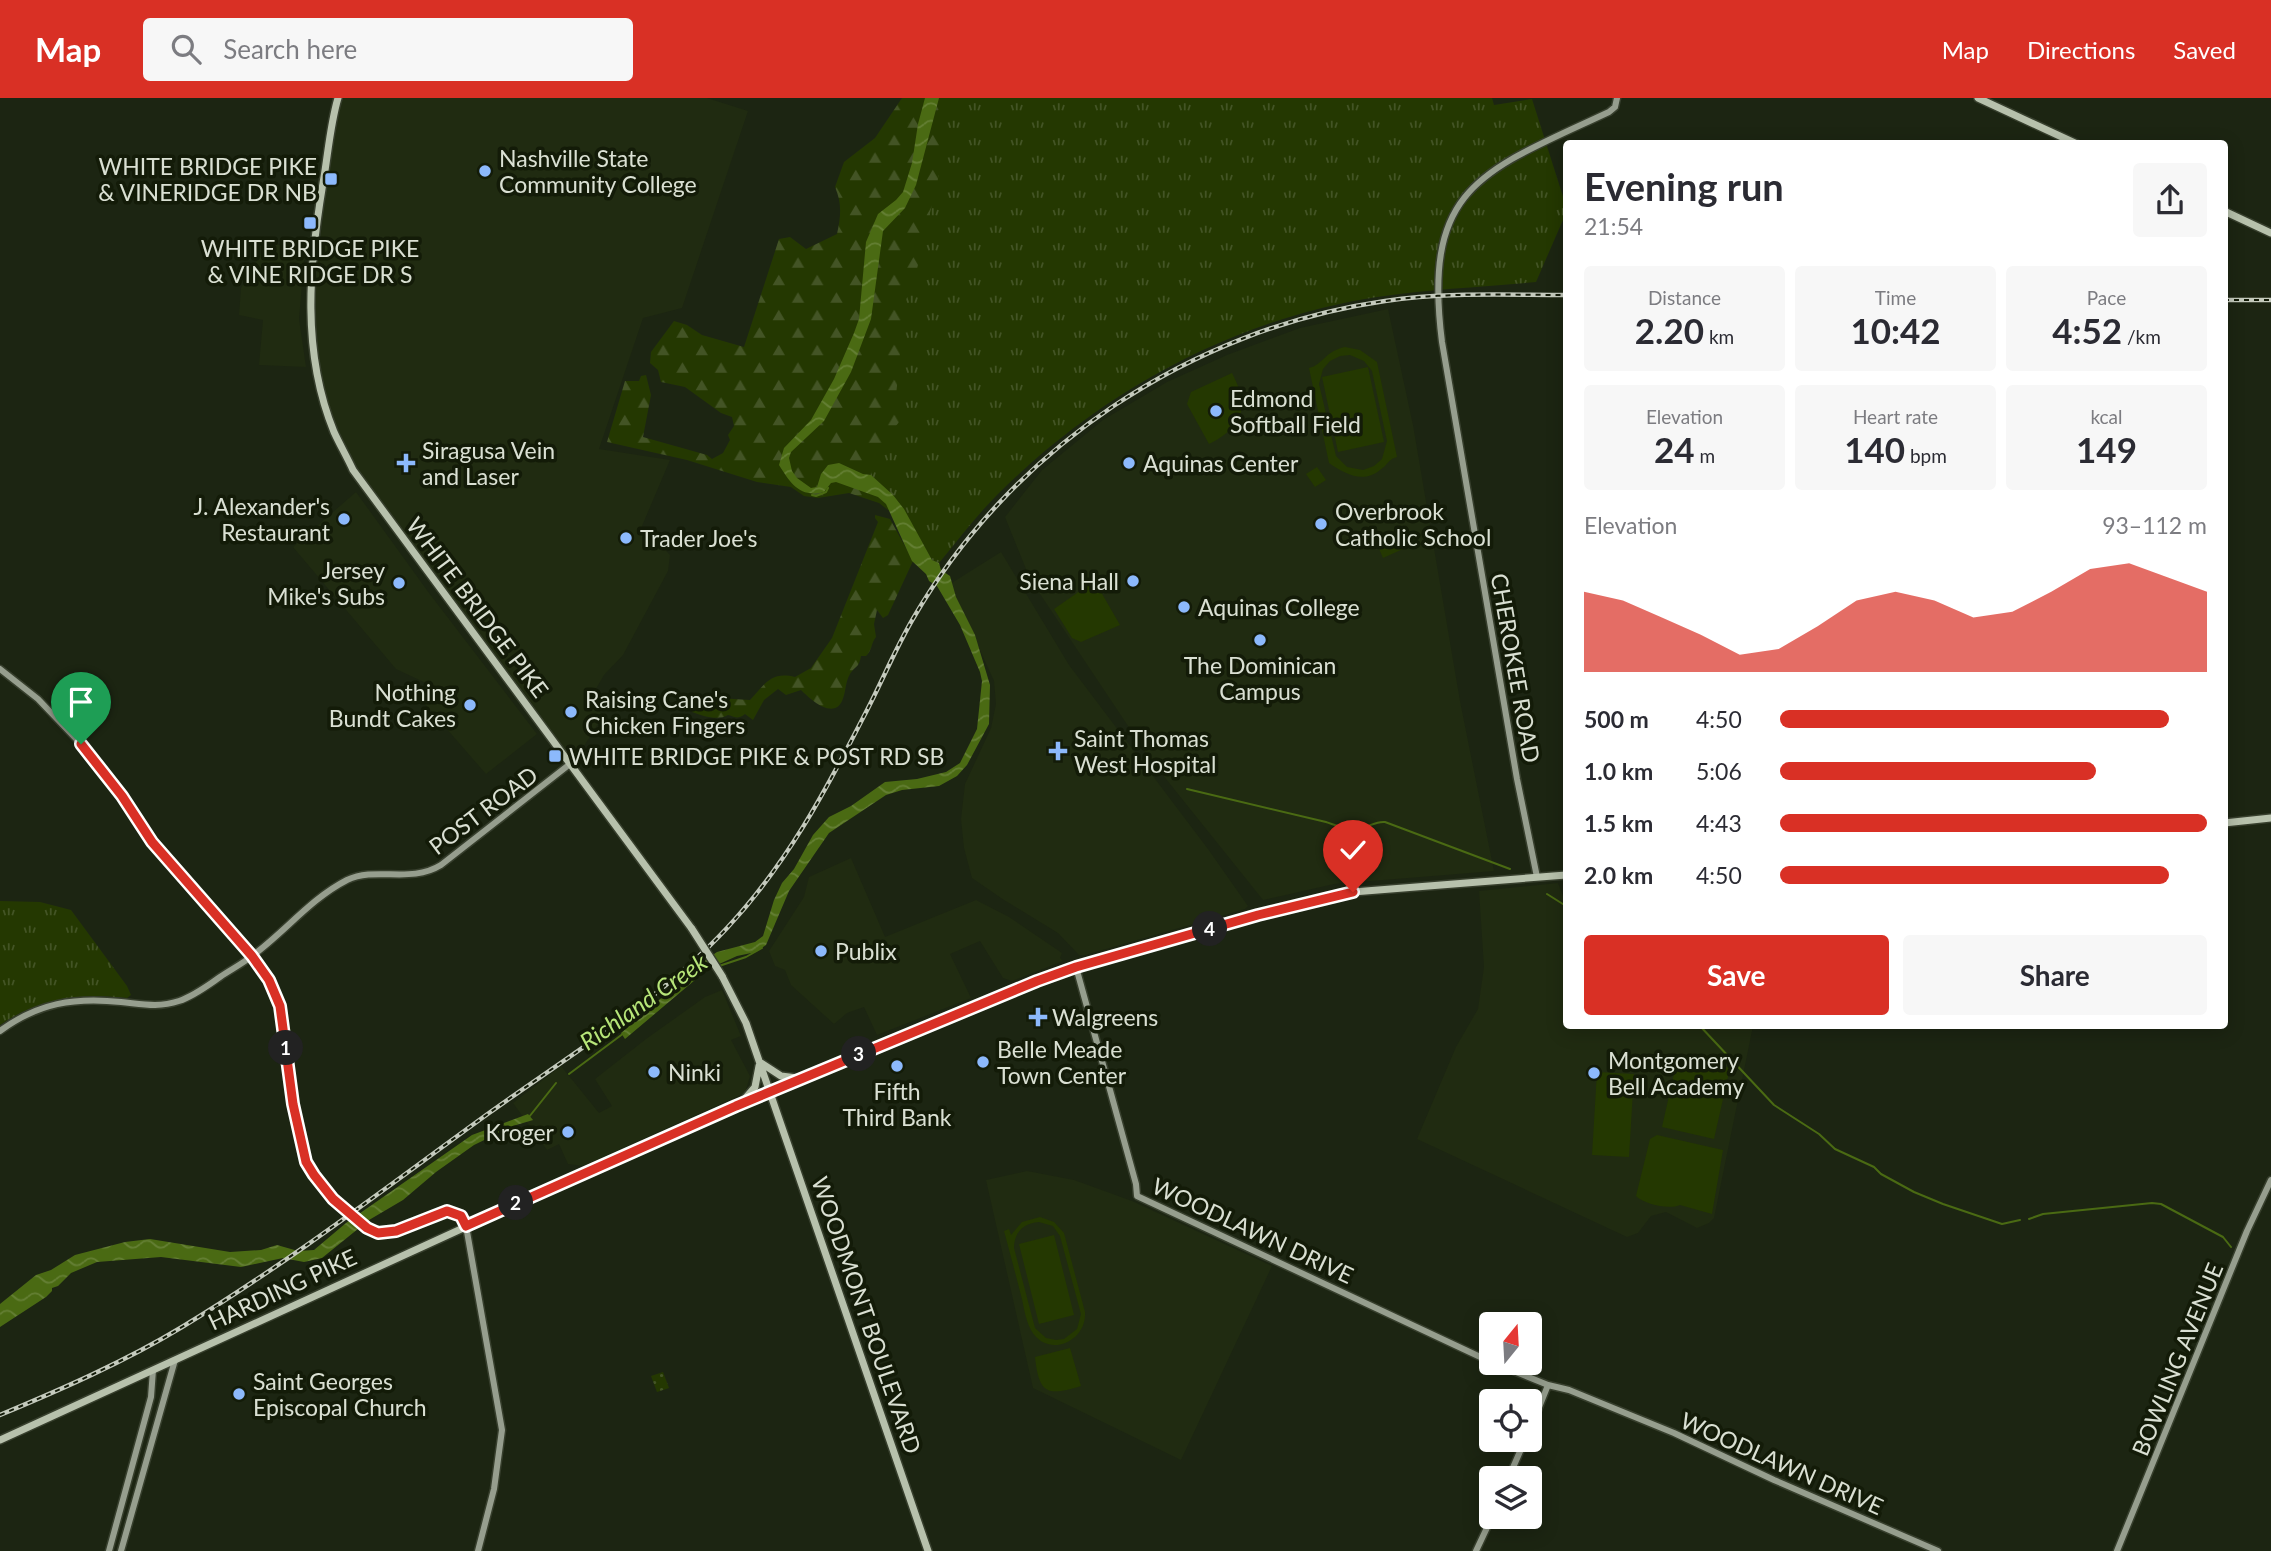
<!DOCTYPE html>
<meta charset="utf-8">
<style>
body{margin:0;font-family:Lato,sans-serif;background:#f7f7f7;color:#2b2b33;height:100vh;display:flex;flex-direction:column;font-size:26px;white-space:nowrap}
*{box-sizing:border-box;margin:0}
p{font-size:23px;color:#7c7c81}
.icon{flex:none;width:38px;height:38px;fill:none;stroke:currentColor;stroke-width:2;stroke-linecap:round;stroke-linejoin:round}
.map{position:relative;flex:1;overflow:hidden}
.sheet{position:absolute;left:1563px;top:42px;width:665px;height:889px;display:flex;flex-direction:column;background:#fff;border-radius:7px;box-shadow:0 4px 18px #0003}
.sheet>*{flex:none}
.needle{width:46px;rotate:18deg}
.controls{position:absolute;left:1479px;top:1214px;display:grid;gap:14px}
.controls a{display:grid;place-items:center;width:63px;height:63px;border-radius:7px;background:#fff;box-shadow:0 4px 18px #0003;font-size:35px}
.pin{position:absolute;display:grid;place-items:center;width:60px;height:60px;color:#fff;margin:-72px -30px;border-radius:50% 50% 50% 0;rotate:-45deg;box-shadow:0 0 7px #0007}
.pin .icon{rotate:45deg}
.km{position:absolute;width:35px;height:35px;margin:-18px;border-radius:50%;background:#222;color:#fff;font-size:19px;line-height:35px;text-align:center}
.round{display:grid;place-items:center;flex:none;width:74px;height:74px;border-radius:7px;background:#f7f7f7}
.overview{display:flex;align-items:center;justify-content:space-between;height:119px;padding:0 21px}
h1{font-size:38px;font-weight:700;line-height:52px}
.figures{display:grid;grid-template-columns:repeat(3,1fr);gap:10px;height:119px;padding:7px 21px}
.figures div{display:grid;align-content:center;border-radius:7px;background:#f7f7f7;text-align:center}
.figures b{font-size:35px;font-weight:700}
.figures small{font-size:19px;font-weight:400}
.figures p{font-size:19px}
.chart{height:196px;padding:14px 21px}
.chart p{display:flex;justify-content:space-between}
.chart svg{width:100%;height:126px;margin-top:7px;fill:#d93025;opacity:.7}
.button{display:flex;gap:14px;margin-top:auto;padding:14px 21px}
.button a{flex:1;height:80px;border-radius:7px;background:#d93025;color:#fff;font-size:28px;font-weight:700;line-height:80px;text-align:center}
.button a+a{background:#f7f7f7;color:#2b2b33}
ul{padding:0 21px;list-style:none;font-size:23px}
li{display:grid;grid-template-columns:112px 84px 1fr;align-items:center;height:52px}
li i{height:18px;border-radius:9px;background:#d93025}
header{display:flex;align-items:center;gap:42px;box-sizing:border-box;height:98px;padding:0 35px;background:#d93025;color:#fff}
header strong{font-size:33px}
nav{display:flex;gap:38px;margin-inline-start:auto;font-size:24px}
.search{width:490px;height:63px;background:#f7f7f7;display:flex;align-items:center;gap:18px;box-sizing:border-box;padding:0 24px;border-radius:7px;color:#7c7c81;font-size:26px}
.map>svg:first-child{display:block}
.built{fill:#202b11}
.grass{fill:url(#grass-tufts)}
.forest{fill:url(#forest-firs)}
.garden{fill:url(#garden-dots)}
.pitch{fill:#243801;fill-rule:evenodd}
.water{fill:url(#water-waves)}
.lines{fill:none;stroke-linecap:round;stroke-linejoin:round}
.stream{stroke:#4a6a13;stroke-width:2}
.secondary-casing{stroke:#373f2d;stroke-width:9}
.primary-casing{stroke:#373f2d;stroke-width:10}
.secondary{stroke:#969e8e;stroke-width:6}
.primary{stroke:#b7c1ac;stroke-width:7}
.rail-casing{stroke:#c4cabd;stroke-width:4.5}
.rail{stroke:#131b08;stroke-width:2;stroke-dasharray:5;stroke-linecap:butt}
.secondary-bridge-casing{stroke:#373f2d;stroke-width:9;stroke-linecap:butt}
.primary-bridge-casing{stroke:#373f2d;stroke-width:10;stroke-linecap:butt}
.secondary-bridge{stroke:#969e8e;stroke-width:6}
.primary-bridge{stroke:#b7c1ac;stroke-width:7}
.route-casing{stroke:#fff;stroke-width:14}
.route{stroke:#d93025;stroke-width:9}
.poi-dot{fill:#8cb9fc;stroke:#131b08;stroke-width:2.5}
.labels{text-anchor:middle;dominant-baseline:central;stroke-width:7;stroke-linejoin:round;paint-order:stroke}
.poi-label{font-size:23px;fill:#dae0d3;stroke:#131b08;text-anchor:start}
.street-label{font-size:23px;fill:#dae0d3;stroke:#131b08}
.water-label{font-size:24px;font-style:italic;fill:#b7e679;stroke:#131b08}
</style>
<header>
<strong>Map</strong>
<div class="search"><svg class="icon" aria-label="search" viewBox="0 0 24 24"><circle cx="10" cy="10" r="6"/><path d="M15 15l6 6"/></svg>Search here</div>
<nav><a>Map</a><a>Directions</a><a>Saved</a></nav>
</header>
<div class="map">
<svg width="2271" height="1453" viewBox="0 0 2271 1453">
<defs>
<pattern id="grass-tufts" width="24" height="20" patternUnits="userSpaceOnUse" patternTransform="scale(1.75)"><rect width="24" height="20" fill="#243801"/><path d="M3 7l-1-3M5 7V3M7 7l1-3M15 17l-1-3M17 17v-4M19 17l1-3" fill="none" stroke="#435425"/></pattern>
<pattern id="forest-firs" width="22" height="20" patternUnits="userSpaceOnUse" patternTransform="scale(1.75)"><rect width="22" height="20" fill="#243801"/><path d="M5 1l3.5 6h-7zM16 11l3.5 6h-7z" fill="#435425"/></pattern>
<pattern id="garden-dots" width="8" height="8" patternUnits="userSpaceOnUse" patternTransform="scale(1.75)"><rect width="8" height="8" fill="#243801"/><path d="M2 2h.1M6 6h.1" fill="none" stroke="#435425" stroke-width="1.8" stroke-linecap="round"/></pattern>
<pattern id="water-waves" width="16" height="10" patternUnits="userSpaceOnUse" patternTransform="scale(1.75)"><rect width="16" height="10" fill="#4a6a13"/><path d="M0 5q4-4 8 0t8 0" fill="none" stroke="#647f34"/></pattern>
</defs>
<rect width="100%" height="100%" fill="#1c2512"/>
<path class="built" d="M339 0H707L748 13 682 210 643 220 599 351 670 362 642 428 670 457 668 473 623 557 604 577 590 601 603 618 577 659 570 666 363 385 328 316 310 229 336 7Z
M267 145 305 151 299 221 306 269 259 267 263 222 239 217 241 190Z
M1388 211 1413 327 1460 603 1494 773 1334 786 1263 802 1150 661 1030 481 1005 419 1042 372 1103 322 1167 284 1227 257 1300 230Z
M356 394 429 495 537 636 486 676 425 606 430 587 396 571 293 449Z
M1001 454 1069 567 1208 751 1248 808 1245 811 1085 857H1079L1058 835 1004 802 972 780 964 750 961 721 965 686 991 630 996 606 994 583 950 486Z
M851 760 885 839 976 802 1009 819 1062 855 1060 860 1063 863 1012 883 1003 880 980 843 950 856 971 900 877 937 864 909 847 915 834 926 791 887 785 872 775 868 769 853 804 799 809 779Z
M1558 785 1563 798 1566 799V928H1753L1714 1120 1709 1125 1697 1130 1666 1114 1651 1118 1638 1135 1627 1139 1417 1041 1456 949 1478 911 1484 869 1479 793Z
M722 892 741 938 731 942 750 978 745 995 583 1068 568 1066 559 1046 547 1052 513 1005 561 968 599 1015 612 1008 595 981 646 941 705 899Z
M1027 1073 1074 1082 1132 1103 1272 1168 1181 1362 1033 1290 986 1082Z"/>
<path class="grass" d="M939 0H1492L1494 7 1532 1 1566 108V115L1536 184C1483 189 1430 191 1377 199 1233 221 1100 294 997 397 976 418 958 442 939 465L932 462 899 404 871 377 791 354Z
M0 803 40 804 71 812 127 888 131 897 127 900C81 895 39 900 0 927Z"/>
<path class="forest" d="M902 0H945L935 18 943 59 917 171 905 205 895 308 904 318 869 361 873 382 893 395 903 410 892 415 879 405 849 395 818 400 804 398 791 389 757 384 687 362 607 344 625 283H639L641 278 646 277 651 297 643 339 707 357 712 361 723 355 730 342 728 337 734 328 732 319 721 315 685 289 661 284 658 272 650 265 651 254 674 223 687 227 702 237 744 249 779 141 790 139 806 151 837 136C841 118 842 105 835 89L844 64 875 40Z
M875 417 890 421 913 463 888 517 883 520 877 512 874 526 876 539C871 545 872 553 866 558H861C859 570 856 567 850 576 845 584 846 595 842 603 833 622 810 601 801 592L786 597 778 591 764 602 753 622 745 616C737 622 736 619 728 617 718 623 703 618 692 614L701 599 750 602C765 586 771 573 795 579L811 570 832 540 878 424 875 420Z"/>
<path class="garden" d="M663 1274 669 1290 657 1294 651 1278Z"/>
<path class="pitch" d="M1345 249 1360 252 1377 264 1397 359C1388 361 1388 367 1380 372 1363 386 1345 376 1329 365L1309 270C1323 267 1325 253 1345 249ZM1350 257 1364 263 1372 273 1387 343 1382 361 1374 368 1363 372 1347 369 1336 358 1319 286 1323 271 1330 263 1340 258Z
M1368 269 1384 344 1338 354 1322 279Z
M1232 275C1250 309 1243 329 1209 346L1187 306 1191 294Z
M1317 369 1326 382 1315 389 1306 376Z
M1397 437 1403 451 1383 460 1377 446Z
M1090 486 1097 487 1120 527 1081 544 1072 540 1054 511Z
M1678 958 1730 970 1714 1041 1662 1029Z
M1597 974 1634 976 1629 1059 1592 1057Z
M1657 1037 1723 1052 1712 1116 1680 1107C1669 1112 1644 1106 1636 1098L1650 1041Z
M1040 1119 1054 1124 1064 1135 1085 1214C1087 1244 1047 1261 1031 1232 1026 1223 1024 1211 1022 1201 1016 1178 1010 1155 1004 1133L1009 1131 1011 1137 1022 1124ZM1039 1124 1053 1128 1060 1138 1081 1216 1077 1231 1064 1241 1056 1242 1046 1240 1035 1230 1014 1150C1014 1135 1023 1125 1039 1124Z
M1054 1137 1074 1217 1039 1226 1019 1146Z
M1070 1250 1081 1288C1048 1298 1039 1297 1035 1259Z"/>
<path class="water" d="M925 0H939L916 87 905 110 883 133 871 221 851 274 824 323 791 354 789 360 792 373 797 380 811 390 817 389 821 376 828 367 839 365 863 376 871 377 893 397 904 411 932 462 939 465 941 472 950 478 956 499 975 537 990 587 989 626 967 667 957 678 939 688 902 692 886 697 829 735 789 793 766 847 756 854 737 858 708 871 625 941 621 935 704 863 717 854 755 844 763 838 774 802 782 785 794 771 813 737 829 719 851 708 885 684 917 681 946 674 960 665 977 631 982 583 980 574 960 527 937 488 929 483 926 476 912 463 886 406 878 399 836 384 831 385 824 394C800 400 791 386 779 367L784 350 811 322 834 281 854 235 859 221 866 144 878 116 896 102 903 94 912 65 918 26Z
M528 1016 533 1022 513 1028 474 1047 436 1074 403 1102 369 1122 322 1160 304 1164 283 1160 241 1169 161 1159 97 1164 71 1175 58 1188 52 1190V1193L46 1199 0 1229V1206L36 1177 51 1172 75 1157 125 1144 150 1141 230 1154 261 1152 277 1147 298 1153 314 1152 346 1125 472 1037Z"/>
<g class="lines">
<path class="stream" d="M812 397 816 398 826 394 828 390
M1187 691 1326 724C1337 728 1350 733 1362 730 1371 728 1376 723 1385 724L1510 771
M1547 796 1566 808
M719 868 746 859 762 850
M1700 928 1774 1007 1819 1036 1835 1051 1874 1069 1881 1076 1914 1094 1943 1106 2002 1126 2020 1122
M569 976 624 935
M529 1019 556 985
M2029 1121 2043 1116 2152 1105 2161 1106 2223 1139 2231 1149"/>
<g class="secondary-casing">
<path id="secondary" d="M0 571 38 601 81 646 122 698 152 744 252 858 269 882 280 908 293 1006 306 1064 333 1101
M1537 779 1517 681 1442 244C1422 87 1483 73 1609 14L1615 9 1617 0
M1076 869 1136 1086 1137 1098 1491 1264
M0 933C38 905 74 899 121 904 142 906 158 910 179 903 194 898 207 888 220 879 230 872 242 866 252 858 285 834 310 801 347 782 377 768 410 786 441 767L570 666
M367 1130C394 1148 420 1116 447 1113L461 1118 466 1128 502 1332 494 1391 478 1453
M1494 1265 1548 1287 1569 1292 1674 1335 1774 1382 1938 1453
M1530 1332 1548 1287
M1508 1381 1525 1342
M109 1453 151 1299 153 1272
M121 1453 175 1262
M1476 1453 1492 1419
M2117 1453 2247 1133 2271 1082"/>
</g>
<g class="primary-casing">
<path id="primary" d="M338 0C330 27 328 57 323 85 309 168 301 253 334 334 340 347 347 359 353 372L692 831
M1978 0 2077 46
M2224 113 2271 135
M2224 725 2271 720
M722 878 746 925 928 1453
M761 965 781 978 797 980
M742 1004 755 989 759 968
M0 1342 577 1078 770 993 1012 893 1076 869 1258 817 1353 794 1566 777"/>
</g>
<use href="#secondary" class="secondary"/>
<use href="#primary" class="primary"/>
<g class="rail-casing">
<path id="rail" d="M2224 202H2271
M0 1317C62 1291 124 1264 182 1229 288 1165 388 1088 489 1015 570 957 659 903 727 830 786 767 825 694 864 618 881 586 895 551 914 519 1013 349 1191 231 1385 203 1445 194 1506 197 1566 197"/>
</g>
<use href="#rail" class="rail"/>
<g class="secondary-bridge-casing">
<path id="secondary-bridge" d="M333 1101 367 1130"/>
</g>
<g class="primary-bridge-casing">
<path id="primary-bridge" d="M692 831 722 878"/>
</g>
<use href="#secondary-bridge" class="secondary-bridge"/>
<use href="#primary-bridge" class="primary-bridge"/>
</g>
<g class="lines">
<g class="route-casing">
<path id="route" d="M81 646 122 698 152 744 252 858 269 882 280 908 293 1006 306 1064 314 1077 333 1101 367 1130 378 1135 396 1133 447 1113 461 1118 466 1128 736 1008 1037 883 1076 869 1258 817 1353 794"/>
</g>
<use href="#route" class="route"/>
</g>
<g class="poi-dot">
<circle cx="485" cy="73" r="7"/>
<rect x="324" y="74" width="14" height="14" rx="3.5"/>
<rect x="303" y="118" width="14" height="14" rx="3.5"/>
<circle cx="1216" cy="313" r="7"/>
<path d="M402.5 354.5h7v7h7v7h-7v7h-7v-7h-7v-7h7z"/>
<circle cx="1129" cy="365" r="7"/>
<circle cx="344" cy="421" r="7"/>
<circle cx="1321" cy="426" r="7"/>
<circle cx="626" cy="440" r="7"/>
<circle cx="1133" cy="483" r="7"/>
<circle cx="399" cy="485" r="7"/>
<circle cx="1184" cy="509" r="7"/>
<circle cx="1260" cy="542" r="7"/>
<circle cx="470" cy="607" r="7"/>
<circle cx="571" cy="614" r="7"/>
<path d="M1054.5 642.5h7v7h7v7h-7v7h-7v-7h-7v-7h7z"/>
<rect x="548" y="651" width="14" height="14" rx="3.5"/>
<circle cx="821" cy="853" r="7"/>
<path d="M1034.5 908.5h7v7h7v7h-7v7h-7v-7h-7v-7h7z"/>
<circle cx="983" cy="964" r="7"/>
<circle cx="897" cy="968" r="7"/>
<circle cx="654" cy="974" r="7"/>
<circle cx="1594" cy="975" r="7"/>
<circle cx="568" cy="1034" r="7"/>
<circle cx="239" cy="1296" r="7"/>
</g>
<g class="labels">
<g class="poi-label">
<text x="499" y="60">Nashville State<tspan x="499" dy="26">Community College</tspan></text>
<text x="317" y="68" text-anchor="end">WHITE BRIDGE PIKE<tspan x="317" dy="26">&amp; VINERIDGE DR NB</tspan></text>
<text x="310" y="150" text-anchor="middle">WHITE BRIDGE PIKE<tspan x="310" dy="26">&amp; VINE RIDGE DR S</tspan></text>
<text x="1230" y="300">Edmond<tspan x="1230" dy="26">Softball Field</tspan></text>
<text x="422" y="352">Siragusa Vein<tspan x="422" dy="26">and Laser</tspan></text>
<text x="1143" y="365">Aquinas Center</text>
<text x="330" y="408" text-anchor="end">J. Alexander's<tspan x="330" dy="26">Restaurant</tspan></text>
<text x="1335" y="413">Overbrook<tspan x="1335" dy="26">Catholic School</tspan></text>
<text x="640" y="440">Trader Joe's</text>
<text x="385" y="472" text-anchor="end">Jersey<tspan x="385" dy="26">Mike's Subs</tspan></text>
<text x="1119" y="483" text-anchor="end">Siena Hall</text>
<text x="1198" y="509">Aquinas College</text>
<text x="1260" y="567" text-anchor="middle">The Dominican<tspan x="1260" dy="26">Campus</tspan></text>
<text x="456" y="594" text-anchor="end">Nothing<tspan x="456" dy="26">Bundt Cakes</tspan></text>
<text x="585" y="601">Raising Cane's<tspan x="585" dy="26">Chicken Fingers</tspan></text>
<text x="1074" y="640">Saint Thomas<tspan x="1074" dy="26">West Hospital</tspan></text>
<text x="569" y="658">WHITE BRIDGE PIKE &amp; POST RD SB</text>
<text x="835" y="853">Publix</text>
<text x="1052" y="919">Walgreens</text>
<text x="997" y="951">Belle Meade<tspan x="997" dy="26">Town Center</tspan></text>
<text x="1608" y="962">Montgomery<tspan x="1608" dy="26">Bell Academy</tspan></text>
<text x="668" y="974">Ninki</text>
<text x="897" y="993" text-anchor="middle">Fifth<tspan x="897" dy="26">Third Bank</tspan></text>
<text x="554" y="1034" text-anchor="end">Kroger</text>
<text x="253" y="1283">Saint Georges<tspan x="253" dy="26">Episcopal Church</tspan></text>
</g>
<g class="street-label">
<text transform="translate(478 509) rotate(53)">WHITE BRIDGE PIKE</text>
<text transform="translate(1516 570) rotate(80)">CHEROKEE ROAD</text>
<text transform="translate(483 712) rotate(-37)">POST ROAD</text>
<text transform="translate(1253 1132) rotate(25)">WOODLAWN DRIVE</text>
<text transform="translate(282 1191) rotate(-25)">HARDING PIKE</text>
<text transform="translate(867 1217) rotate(71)">WOODMONT BOULEVARD</text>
<text transform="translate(2177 1261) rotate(-68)">BOWLING AVENUE</text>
<text transform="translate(1782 1365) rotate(24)">WOODLAWN DRIVE</text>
</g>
<g class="water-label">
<text transform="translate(643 903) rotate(-35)">Richland Creek</text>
</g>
</g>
</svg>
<div class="controls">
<a><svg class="needle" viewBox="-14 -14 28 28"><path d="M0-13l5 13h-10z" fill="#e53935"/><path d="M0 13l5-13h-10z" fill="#7c7c81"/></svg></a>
<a><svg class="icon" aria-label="locate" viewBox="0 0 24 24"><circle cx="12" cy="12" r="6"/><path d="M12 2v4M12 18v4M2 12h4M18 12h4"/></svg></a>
<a><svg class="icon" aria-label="layers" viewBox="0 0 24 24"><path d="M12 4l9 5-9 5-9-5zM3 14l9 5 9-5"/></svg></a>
</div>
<div class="pin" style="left:81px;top:646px;background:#1e9e55"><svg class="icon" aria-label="arrive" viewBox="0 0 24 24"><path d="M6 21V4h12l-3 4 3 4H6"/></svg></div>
<div class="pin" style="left:1353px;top:794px;background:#d93025"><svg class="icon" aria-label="check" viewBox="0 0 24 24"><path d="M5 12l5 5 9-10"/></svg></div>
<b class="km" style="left:286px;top:950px">1</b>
<b class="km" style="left:516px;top:1105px">2</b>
<b class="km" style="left:859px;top:956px">3</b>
<b class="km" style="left:1210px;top:831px">4</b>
<section class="sheet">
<div class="overview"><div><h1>Evening run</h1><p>21:54</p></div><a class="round"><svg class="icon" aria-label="share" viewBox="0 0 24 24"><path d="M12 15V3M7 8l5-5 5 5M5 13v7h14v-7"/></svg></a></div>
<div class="figures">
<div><p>Distance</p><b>2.20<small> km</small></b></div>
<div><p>Time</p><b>10:42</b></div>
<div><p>Pace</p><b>4:52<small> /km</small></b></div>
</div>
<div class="figures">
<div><p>Elevation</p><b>24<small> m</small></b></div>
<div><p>Heart rate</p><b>140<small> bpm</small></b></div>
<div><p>kcal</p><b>149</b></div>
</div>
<div class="chart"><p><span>Elevation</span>93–112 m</p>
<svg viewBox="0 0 160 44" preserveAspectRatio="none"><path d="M0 44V16L10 19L20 25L30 31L40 38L50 36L60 28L70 19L80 16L90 19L100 25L110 23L120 16L130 8L140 6L150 11L160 16V44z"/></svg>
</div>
<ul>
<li><b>500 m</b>4:50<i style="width:91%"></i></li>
<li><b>1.0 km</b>5:06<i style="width:74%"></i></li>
<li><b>1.5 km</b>4:43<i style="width:100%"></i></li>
<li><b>2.0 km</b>4:50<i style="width:91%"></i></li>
</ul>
<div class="button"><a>Save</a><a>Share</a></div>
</section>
</div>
